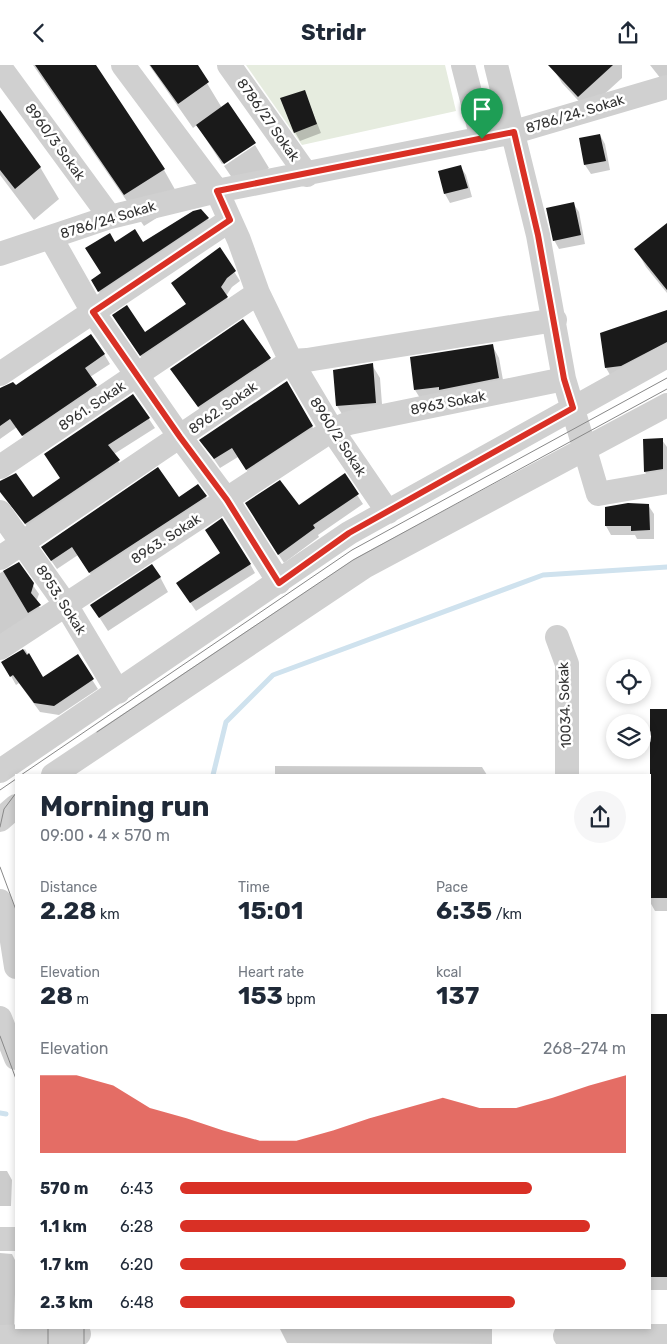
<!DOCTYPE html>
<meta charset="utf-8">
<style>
body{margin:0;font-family:Rubik,sans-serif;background:#f6f6f7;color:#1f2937;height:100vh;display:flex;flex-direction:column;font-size:19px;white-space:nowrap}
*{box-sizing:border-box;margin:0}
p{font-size:16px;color:#747a83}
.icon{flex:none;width:28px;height:28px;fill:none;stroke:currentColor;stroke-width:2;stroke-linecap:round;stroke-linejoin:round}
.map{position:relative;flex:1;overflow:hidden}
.side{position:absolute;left:15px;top:709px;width:636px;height:555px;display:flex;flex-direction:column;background:#fff;border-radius:0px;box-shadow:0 2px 8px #0003}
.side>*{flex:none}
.tools{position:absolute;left:606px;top:594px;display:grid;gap:10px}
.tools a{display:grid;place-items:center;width:45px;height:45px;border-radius:50%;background:#fff;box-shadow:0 2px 8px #0003;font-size:25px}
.pin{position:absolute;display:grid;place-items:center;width:42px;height:42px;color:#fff;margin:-51px -21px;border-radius:50% 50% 50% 0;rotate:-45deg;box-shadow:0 0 5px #0007}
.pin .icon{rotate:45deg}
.round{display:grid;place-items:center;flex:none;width:52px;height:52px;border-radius:26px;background:#f6f6f7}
.summary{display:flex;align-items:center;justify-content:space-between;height:85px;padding:0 25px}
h1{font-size:28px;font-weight:700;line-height:38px}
.metrics{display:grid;grid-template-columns:repeat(3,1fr);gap:8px;height:85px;padding:5px 25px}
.metrics div{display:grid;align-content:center}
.metrics b{font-size:25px;font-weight:700}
.metrics small{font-size:14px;font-weight:400}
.metrics p{font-size:14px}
.chart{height:140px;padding:10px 25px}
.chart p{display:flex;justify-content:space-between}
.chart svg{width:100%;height:90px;margin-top:5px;fill:#d93025;opacity:.7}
ul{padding:0 25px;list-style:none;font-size:16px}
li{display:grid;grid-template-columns:80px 60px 1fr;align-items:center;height:38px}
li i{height:12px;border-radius:6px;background:#d93025}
header{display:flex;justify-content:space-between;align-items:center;height:65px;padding:0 25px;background:#fff;font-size:22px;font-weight:700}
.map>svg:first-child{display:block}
.green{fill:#e6ecdf}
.shadow{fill:#0003}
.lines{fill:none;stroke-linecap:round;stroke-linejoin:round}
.stream{stroke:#cfe2ee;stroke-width:5}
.building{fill:#1a1a1a}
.minor{stroke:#d0d0d0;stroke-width:24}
.tram{stroke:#888;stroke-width:1}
.route-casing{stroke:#fff;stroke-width:10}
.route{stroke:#d93025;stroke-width:6}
.labels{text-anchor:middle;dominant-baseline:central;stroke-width:5;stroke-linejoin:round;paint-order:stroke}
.street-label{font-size:14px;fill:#333;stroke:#fff}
</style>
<header><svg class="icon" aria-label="back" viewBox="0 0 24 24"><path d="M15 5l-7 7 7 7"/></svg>Stridr<svg class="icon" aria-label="share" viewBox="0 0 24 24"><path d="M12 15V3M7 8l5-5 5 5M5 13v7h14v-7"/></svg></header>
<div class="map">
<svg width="667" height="1279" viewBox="0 0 667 1279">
<rect width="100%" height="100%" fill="#fff"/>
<path class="green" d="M246 0H445L456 46 302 80Z"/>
<path class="shadow" d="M33 0H94L164 105 182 137 144 161Z
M149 0H196L222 43 254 77 222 99 197 60 193 63Z
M560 0H622V13L587 45 562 18 554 5Z
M650 0H667V18L665 19Z
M304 26 321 68 300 76 295 67Z
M0 47 40 102 59 134 34 155 0 110Z
M600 70 605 79 610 105 591 109 585 100Z
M255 80 269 103 239 123 224 101Z
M460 101 466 110 472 132 450 138 445 129 440 107Z
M573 138 579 147 585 179 559 184 554 175Z
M208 154 213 162 104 235 92 216 143 179Z
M667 159V228L646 202 636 184Z
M220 184 240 216 232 222 226 231 232 241 146 299 119 260 145 268 187 240Z
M667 247V292L613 315 606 303Z
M492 280 499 293 505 326 423 338 415 325 412 293Z
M104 289 110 299 90 312 102 330 28 379 17 362 0 374V324L16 321Z
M270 294 275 302 204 350 177 313Z
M372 300 380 313 383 352 345 354 337 341Z
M286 317 317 370 252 413 238 392 220 403 201 375Z
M133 330 155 363 114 389 124 406 32 468 0 426V417L33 434 61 414Z
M662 375 667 382V413L650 416 645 407Z
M344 410 363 439 318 470 319 472 284 498 252 448 299 441Z
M206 432 211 440 95 516 78 490 57 504 48 491 179 433Z
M648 440 654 449V474H637L635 470H611L606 461Z
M221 488 250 499 255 508 196 546 183 527Z
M18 499 39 529 36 537 45 550 0 579V508Z
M160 512 168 527 108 566 92 541Z
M25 584 42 613 77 591 98 624 59 650 40 647 19 618 16 620 3 597Z
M651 645 667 646V846H655L650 837Z
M275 701 482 702 487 710H275Z
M650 950H667V1225H650Z
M0 1106H7L12 1115 11 1141H0Z
M0 1188 12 1189 16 1197 14 1262 0 1260Z
M279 1262H492V1279L287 1278Z"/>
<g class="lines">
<path class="stream" d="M213 710 226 657 273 610 543 510 667 502
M0 1048 6 1049"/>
</g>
<path class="building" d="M35 0H96L165 104 124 130Z
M150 0H198L209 17 178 39Z
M548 0H613L578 32Z
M305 25 317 59 294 68 280 33Z
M228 37 256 78 224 99 196 60Z
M0 45 41 102 15 124 0 105Z
M600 69 606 96 584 100 579 73Z
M461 100 468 123 444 129 438 106Z
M574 137 581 170 553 176 546 143Z
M201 144 209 153 98 227 91 215 101 208 85 183 110 168 115 177 135 164 143 177 193 146Z
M667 158V225L634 184Z
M220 182 236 206 227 213 221 222 228 232 140 291 112 250 127 240 145 267 186 239 171 218Z
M667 245V277L621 301 605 303 600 268Z
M243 254 271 293 198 342 170 304Z
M91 269 105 289 85 303 97 320 22 371 10 354 0 361V323L13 317 16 320Z
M493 279 499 313 439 325V322L414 325 410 292Z
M373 298 376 338 336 341 333 305Z
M287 316 313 361 246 405 232 383 214 394 199 375Z
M133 329 150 353 108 380 120 395 25 459 0 427V416L16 408 33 432 60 413 44 389Z
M663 373V404L644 407 643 374Z
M158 402 179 432 198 419 207 431 89 508 72 482 51 496 41 482Z
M345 408 359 429 313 460 315 463 278 490 245 438 280 415 299 440Z
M628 438 649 439 650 465 631 466V461H605V442Z
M222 453 251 499 190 538 176 518 220 488 205 465Z
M19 497 34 518 31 528 41 540 28 548 3 506Z
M152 499 161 512 99 553 90 540Z
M23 584 27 590 29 588 43 612 78 589 94 614 54 641 34 638 13 610 10 612 1 597Z
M650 644H667V833H650Z
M650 949H667V1212H650Z"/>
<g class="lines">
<path class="minor" d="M229 0 307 110
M463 0 482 74
M496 0 538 170 564 314 598 429 667 417
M0 2 110 152
M51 173 93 247 180 372 227 435 279 517
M0 189 110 152 217 126 514 67 667 22
M0 309 230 155
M0 402 258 228
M0 447 66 540 118 627
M388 447 332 365 291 296 307 295 555 255
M0 493 291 296 258 228 239 175 217 126 123 0
M557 572 567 599V710
M0 583 332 365 349 358 564 314
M0 706 349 468 667 291
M53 710 364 502 667 340
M0 755 16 741
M0 836 11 870 16 902
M0 953 16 993
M0 1174H15
M565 1271H667
M0 1272 79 1269"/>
<path class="tram" d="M97 667 353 495 667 324
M21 710 352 485 667 313
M0 725 16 714
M0 762 4 744 16 728
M0 802 16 845
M0 971 16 1014
M48 1262V1279
M84 1262V1279"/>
</g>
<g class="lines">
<g class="route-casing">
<path id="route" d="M514 67 538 170 564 314 573 343 349 468 279 518 227 435 180 372 93 247 230 155 217 126Z"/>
</g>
<use href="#route" class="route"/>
</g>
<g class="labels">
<g class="street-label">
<text transform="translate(575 49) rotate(-17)">8786/24. Sokak</text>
<text transform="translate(268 55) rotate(55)">8786/27 Sokak</text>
<text transform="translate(55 77) rotate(54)">8960/3 Sokak</text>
<text transform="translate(108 155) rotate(-17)">8786/24 Sokak</text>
<text transform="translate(448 338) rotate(-11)">8963 Sokak</text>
<text transform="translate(92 341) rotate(-34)">8961. Sokak</text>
<text transform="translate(223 343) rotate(-35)">8962. Sokak</text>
<text transform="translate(338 372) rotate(57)">8960/2 Sokak</text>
<text transform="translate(166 474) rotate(-33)">8963. Sokak</text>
<text transform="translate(61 535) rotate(57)">8953. Sokak</text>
<text transform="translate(565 640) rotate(-92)">10034. Sokak</text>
</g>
</g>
</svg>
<div class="tools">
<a><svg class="icon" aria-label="locate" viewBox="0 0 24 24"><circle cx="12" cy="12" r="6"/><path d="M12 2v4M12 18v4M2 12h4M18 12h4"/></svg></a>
<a><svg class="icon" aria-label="layers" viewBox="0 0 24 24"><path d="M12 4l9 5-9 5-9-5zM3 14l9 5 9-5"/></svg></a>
</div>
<div class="pin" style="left:482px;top:74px;background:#1e9e55"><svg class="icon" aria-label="arrive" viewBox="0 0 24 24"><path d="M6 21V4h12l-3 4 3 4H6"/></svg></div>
<section class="side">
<div class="summary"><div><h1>Morning run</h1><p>09:00 · 4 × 570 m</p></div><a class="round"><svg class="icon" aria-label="share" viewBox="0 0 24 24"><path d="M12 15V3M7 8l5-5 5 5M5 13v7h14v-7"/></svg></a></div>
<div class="metrics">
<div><p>Distance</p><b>2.28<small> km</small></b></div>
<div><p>Time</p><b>15:01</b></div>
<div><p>Pace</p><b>6:35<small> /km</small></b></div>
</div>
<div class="metrics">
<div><p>Elevation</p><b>28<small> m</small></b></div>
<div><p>Heart rate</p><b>153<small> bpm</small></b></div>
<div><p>kcal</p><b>137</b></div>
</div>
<div class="chart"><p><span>Elevation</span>268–274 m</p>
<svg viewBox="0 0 160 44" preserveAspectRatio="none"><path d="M0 44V6L10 6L20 11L30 22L40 27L50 33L60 38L70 38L80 33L90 27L100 22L110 17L120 22L130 22L140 17L150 11L160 6V44z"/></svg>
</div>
<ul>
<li><b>570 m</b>6:43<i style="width:79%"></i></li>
<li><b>1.1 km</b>6:28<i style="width:92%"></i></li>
<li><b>1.7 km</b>6:20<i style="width:100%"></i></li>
<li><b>2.3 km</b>6:48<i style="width:75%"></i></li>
</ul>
</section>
</div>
